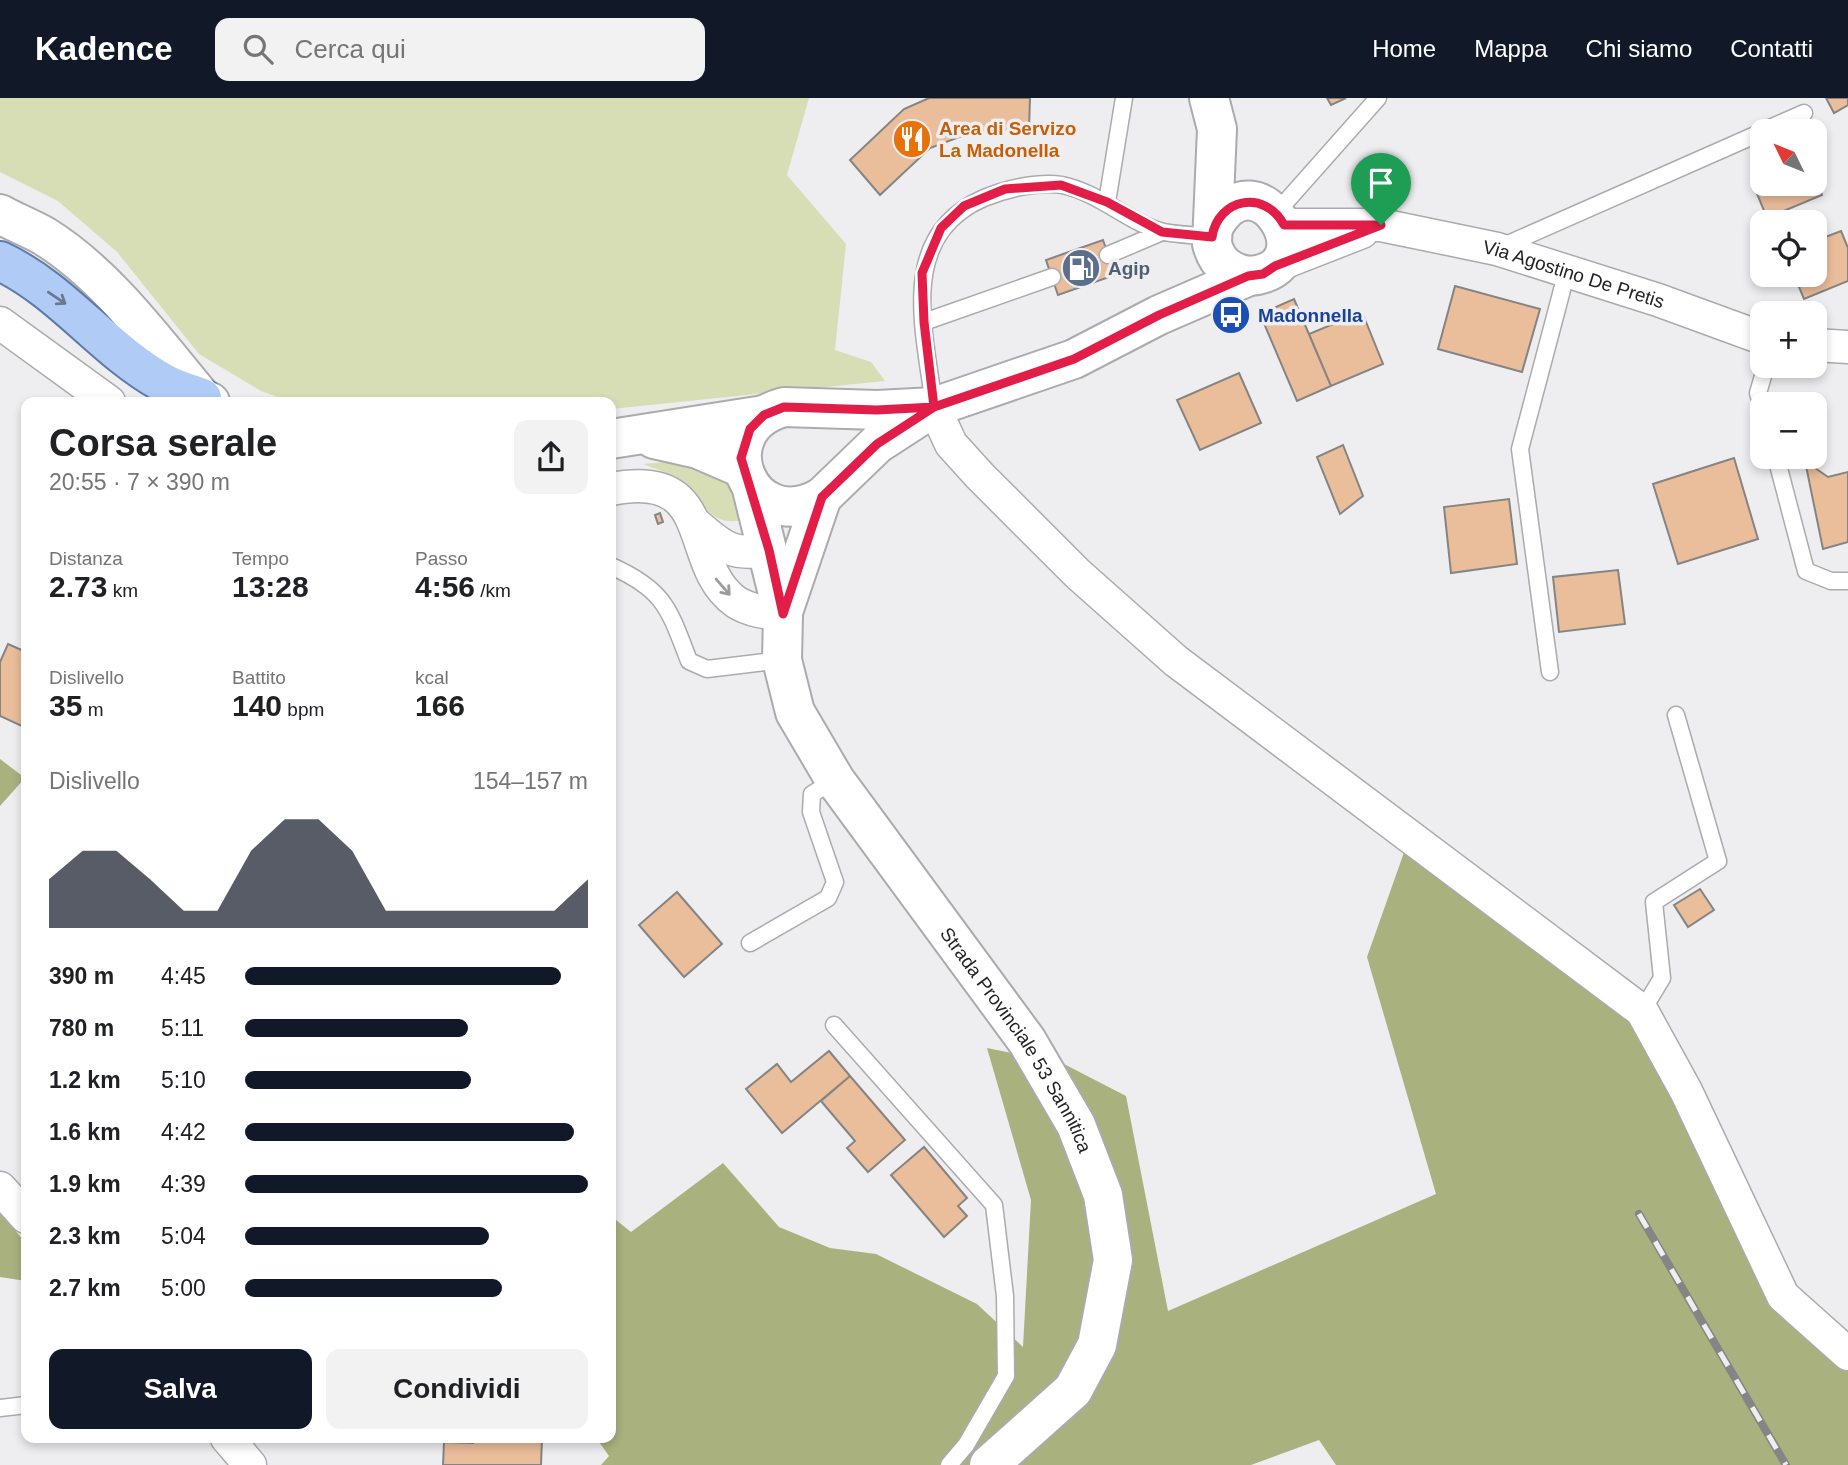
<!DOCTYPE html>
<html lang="it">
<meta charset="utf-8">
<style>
body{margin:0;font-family:Arial,sans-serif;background:#f2f2f2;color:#202124;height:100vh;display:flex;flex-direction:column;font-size:26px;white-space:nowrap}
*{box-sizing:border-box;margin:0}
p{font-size:23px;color:#757577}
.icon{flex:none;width:38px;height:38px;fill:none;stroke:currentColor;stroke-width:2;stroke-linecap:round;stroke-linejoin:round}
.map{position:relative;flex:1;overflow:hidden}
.panel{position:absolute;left:21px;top:299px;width:595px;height:1046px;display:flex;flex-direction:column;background:#fff;border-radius:14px;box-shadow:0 4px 10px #0003}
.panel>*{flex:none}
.needle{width:46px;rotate:313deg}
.controls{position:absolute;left:1750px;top:21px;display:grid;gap:14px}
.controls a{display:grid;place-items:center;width:77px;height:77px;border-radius:14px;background:#fff;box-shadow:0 4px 10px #0003;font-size:35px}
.pin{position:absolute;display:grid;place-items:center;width:60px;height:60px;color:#fff;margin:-72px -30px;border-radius:50% 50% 50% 0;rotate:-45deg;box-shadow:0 0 7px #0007}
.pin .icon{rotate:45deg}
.round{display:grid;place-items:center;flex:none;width:74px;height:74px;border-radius:14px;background:#f2f2f2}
.headline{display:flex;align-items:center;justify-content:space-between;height:119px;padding:0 28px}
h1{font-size:38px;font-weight:800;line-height:52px}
.metrics{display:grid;grid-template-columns:repeat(3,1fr);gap:10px;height:119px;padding:7px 28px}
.metrics div{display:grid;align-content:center}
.metrics b{font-size:30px;font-weight:800}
.metrics small{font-size:19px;font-weight:400}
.metrics p{font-size:19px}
.chart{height:196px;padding:14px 28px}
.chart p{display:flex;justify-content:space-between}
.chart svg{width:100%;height:126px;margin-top:7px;fill:#111827;opacity:.7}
.primary-button{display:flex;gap:14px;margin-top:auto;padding:14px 28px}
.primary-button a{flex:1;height:80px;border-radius:14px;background:#111827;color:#fff;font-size:28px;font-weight:800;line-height:80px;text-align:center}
.primary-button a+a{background:#f2f2f2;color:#202124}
ul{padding:0 28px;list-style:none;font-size:23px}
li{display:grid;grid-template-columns:112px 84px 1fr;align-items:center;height:52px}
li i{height:18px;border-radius:9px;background:#111827}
header{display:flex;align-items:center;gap:42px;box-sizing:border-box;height:98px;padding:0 35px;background:#111827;color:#fff}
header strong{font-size:33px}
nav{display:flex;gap:38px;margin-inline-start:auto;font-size:24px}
.search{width:490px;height:63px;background:#f2f2f2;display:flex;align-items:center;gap:18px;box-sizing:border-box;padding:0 24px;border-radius:14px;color:#757577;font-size:26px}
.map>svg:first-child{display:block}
.green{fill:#d7deb6}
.forest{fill:#a9b17f}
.building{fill:#eabd9b;stroke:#868483;stroke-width:2}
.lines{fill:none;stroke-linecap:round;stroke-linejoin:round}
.lane-casing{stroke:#ababad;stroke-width:19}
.street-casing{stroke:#ababad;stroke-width:35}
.secondary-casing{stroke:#ababad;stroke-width:42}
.primary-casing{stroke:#5d7ba9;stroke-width:42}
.lane{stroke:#fff;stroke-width:16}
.street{stroke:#fff;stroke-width:32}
.secondary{stroke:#fff;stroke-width:38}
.primary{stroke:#b0ccf6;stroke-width:38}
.rail-casing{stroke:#858586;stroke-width:8}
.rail{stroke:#eeeef0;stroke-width:5;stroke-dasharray:16;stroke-linecap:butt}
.oneway{stroke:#6a788d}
.oneway2{stroke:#9c9c9c}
.route-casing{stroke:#fff;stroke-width:14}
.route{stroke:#e11d48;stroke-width:9}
.labels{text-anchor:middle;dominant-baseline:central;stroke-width:7;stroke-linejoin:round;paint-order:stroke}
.food-label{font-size:19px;font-weight:bold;fill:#c56008;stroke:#eeeef0;text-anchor:start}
.service-label{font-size:19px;font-weight:bold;fill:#4e5e75;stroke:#eeeef0;text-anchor:start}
.street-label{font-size:19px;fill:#232324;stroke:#eeeef0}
.transit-label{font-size:19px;font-weight:bold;fill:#164399;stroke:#eeeef0;text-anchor:start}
</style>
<header>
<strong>Kadence</strong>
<div class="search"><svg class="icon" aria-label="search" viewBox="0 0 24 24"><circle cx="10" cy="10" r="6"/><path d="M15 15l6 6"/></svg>Cerca qui</div>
<nav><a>Home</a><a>Mappa</a><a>Chi siamo</a><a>Contatti</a></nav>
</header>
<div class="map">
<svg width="1848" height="1367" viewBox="0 0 1848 1367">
<rect width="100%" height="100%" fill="#eeeef0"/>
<path class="green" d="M0 0H809L787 77 846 146 835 252 871 264 885 283 611 311V304H292L261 293 199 256 117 154 58 103 0 74Z
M676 363 719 379 735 390 743 422C708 429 705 403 682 385 671 375 656 371 643 366Z"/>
<path class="forest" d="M0 661 25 680 0 708Z
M1407 746 1640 917 1779 1205 1848 1265V1367H1336L1319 1342 1251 1367H601L609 1358 597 1341 611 1340V1118L631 1134 723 1065 779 1129 830 1150 876 1156 977 1206 1023 1249 1031 1102 987 950 1062 965 1126 998 1168 1213 1436 1096 1367 859Z
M0 1115 26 1145V1183L0 1179Z"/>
<path class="building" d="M929 0H1030L1029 31 975 33 930 50 880 97 850 62 904 11Z
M1327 0H1346L1331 7Z
M1826 0H1848V7L1834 15Z
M1762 77V86H1815V79L1822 97 1767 120 1751 81Z
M1841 133 1848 150V183L1804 201 1794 177H1815V143Z
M1103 142 1115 177 1058 197 1046 162Z
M1455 188 1540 211 1522 274 1438 251Z
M1294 201 1331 288 1297 303 1260 216Z
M1362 214 1383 266 1331 288 1309 236Z
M1239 275 1261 325 1200 352 1177 302Z
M1343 347 1363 398 1340 416 1317 359Z
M1734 360 1758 441 1678 466 1653 386Z
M1805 363 1828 379 1848 374V444L1823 451Z
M1509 401 1517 466 1451 475 1444 409Z
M660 415 663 424 658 426 655 417Z
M1618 472 1625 526 1559 534 1553 479Z
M8 546 26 554 24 583 26 630 0 618V564Z
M1700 791 1714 812 1688 829 1674 807Z
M677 794 722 846 684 879 639 827Z
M829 953 850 978 782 1035 746 991 777 966 791 984Z
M850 978 905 1042 868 1074 847 1050 855 1043 821 1003Z
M924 1049 967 1100 958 1108 967 1118 944 1139 891 1077Z
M473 1340H542L541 1367H443L444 1344 473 1345Z"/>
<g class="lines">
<g class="lane-casing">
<path id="lane" d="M1763 33 1804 15
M1107 104 1124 0
M1276 115 1378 0
M1499 150 1762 34
M1108 157 1162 134
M924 224 1052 179
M934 308C925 233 896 138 984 100 1006 91 1038 83 1062 87 1098 94 1133 127 1164 134 1179 137 1196 137 1212 139
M1762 309 1758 295 1766 268
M1776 359 1806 473 1831 483H1848
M611 468C665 492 669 511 689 563L707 571 782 562
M1550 574 1520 351 1567 173
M750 845 828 800 835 784 811 714 812 696 835 682
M1642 913 1662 880 1654 804 1718 763 1676 617
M834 927 994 1107 1005 1198 1006 1278 966 1347 949 1367
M0 1310 26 1307"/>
</g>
<g class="street-casing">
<g id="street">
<path id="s1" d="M1284 127H1381L1497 151 1658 202 1762 240"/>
<path d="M1275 168 1362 134"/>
<path d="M0 225 109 304"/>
<path d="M1815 247 1848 249"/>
<path d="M934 309 951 346 980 378 1078 476 1176 563 1642 913 1686 993 1783 1198 1848 1256"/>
<path d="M611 391C719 370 682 466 736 504 750 513 767 515 783 516"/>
<path d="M697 427C723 450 733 458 769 452"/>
<path d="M0 1090 26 1119"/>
<path d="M227 1340 250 1367"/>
</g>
</g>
<g class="secondary-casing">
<g id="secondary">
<path d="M1209 0 1217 31 1212 146C1217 165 1229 175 1249 178"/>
<path d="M0 116C14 124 30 130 44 138 107 177 155 244 202 300L210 304"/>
<path d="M934 309 877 312 784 309C704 331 750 441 822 399L877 346 934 309 1074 261 1159 217 1249 178C1331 172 1258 53 1215 126"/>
<path d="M611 341 764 317"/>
<path d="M654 341 698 351 742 370"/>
<path id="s2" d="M752 391 783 516 782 562 795 614 835 682 1027 943 1076 1027 1103 1097 1113 1162 1097 1247 1073 1292 989 1367"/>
<path d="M783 514 822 399"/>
</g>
</g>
<g class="primary-casing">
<path id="primary" d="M0 163C62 192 103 251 162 284 174 291 189 295 202 300"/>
</g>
<use href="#lane" class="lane"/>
<use href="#street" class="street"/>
<use href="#secondary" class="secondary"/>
<use href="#primary" class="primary"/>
<g class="rail-casing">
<path id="rail" d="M1639 1116 1786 1367"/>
</g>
<use href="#rail" class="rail"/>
</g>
<defs><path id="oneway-shaft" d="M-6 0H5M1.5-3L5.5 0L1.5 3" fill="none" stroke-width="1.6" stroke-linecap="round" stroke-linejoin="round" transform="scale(1.75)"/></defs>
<use class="oneway" href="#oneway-shaft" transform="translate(57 200) rotate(34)"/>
<use class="oneway2" href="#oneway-shaft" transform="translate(723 489) rotate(49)"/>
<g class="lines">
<g class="route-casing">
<path id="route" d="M1381 127 1275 168 1263 176 1248 178 1159 217 1074 261 934 309 877 312 784 309 764 317 750 331 741 360 769 452 783 516 822 399 877 346 934 309 924 224 922 175 941 130 964 108 1005 91 1061 87 1107 104 1162 134 1212 139C1218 100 1265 91 1284 127H1381"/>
</g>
<use href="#route" class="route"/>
</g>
<defs>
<g id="restaurant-disc" transform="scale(2.0125)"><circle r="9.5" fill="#e8710a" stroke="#eeeef0"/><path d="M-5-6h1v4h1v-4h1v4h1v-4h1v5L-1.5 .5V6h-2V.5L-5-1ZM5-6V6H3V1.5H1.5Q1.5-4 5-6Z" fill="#fff"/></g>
<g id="fuel-disc" transform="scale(2.0125)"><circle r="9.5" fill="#5c6f8a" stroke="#eeeef0"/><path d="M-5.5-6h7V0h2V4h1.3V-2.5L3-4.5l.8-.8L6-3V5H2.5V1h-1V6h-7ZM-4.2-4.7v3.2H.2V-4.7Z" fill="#fff"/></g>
<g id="bus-disc" transform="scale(2.0125)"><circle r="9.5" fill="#1a4fb4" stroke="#eeeef0"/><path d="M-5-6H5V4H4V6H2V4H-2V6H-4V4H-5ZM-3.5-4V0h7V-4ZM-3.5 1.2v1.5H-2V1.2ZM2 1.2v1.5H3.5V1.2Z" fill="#fff"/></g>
</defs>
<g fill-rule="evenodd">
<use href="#restaurant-disc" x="912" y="41"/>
<use href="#fuel-disc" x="1081" y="170"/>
<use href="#bus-disc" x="1231" y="217"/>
</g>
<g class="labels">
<g class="food-label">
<text x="939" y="30">Area di Servizo<tspan x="939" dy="22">La Madonella</tspan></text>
</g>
<g class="service-label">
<text x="1108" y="170">Agip</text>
</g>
<g class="street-label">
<text stroke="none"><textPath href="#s1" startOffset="296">Via Agostino De Pretis</textPath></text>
<text stroke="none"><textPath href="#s2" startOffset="625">Strada Provinciale 53 Sannitica</textPath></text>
</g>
<g class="transit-label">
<text x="1258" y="217">Madonnella</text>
</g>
</g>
</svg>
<div class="controls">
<a><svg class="needle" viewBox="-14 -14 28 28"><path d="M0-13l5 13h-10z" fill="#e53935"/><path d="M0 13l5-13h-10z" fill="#757577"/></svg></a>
<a><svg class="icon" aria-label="locate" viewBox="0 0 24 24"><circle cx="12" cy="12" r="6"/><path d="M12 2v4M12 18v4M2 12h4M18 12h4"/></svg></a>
<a>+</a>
<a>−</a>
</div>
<div class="pin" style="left:1381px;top:127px;background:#1e9e55"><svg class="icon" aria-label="arrive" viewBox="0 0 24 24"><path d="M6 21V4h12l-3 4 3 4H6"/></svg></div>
<section class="panel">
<div class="headline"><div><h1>Corsa serale</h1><p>20:55 · 7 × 390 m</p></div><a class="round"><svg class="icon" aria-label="share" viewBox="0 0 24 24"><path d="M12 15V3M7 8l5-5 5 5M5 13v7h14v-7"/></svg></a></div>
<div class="metrics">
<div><p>Distanza</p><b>2.73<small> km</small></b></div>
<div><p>Tempo</p><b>13:28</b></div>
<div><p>Passo</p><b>4:56<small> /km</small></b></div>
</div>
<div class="metrics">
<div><p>Dislivello</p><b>35<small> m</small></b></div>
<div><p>Battito</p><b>140<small> bpm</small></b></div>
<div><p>kcal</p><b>166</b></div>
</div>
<div class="chart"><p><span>Dislivello</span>154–157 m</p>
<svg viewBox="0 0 160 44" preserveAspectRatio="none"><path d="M0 44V27L10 17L20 17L30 27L40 38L50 38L60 17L70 6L80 6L90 17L100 38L110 38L120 38L130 38L140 38L150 38L160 27V44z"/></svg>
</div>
<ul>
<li><b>390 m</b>4:45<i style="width:92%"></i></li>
<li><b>780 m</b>5:11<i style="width:65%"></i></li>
<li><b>1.2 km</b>5:10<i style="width:66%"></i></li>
<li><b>1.6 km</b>4:42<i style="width:96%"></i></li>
<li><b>1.9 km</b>4:39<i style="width:100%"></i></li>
<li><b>2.3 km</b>5:04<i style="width:71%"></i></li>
<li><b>2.7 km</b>5:00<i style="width:75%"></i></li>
</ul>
<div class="primary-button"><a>Salva</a><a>Condividi</a></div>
</section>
</div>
